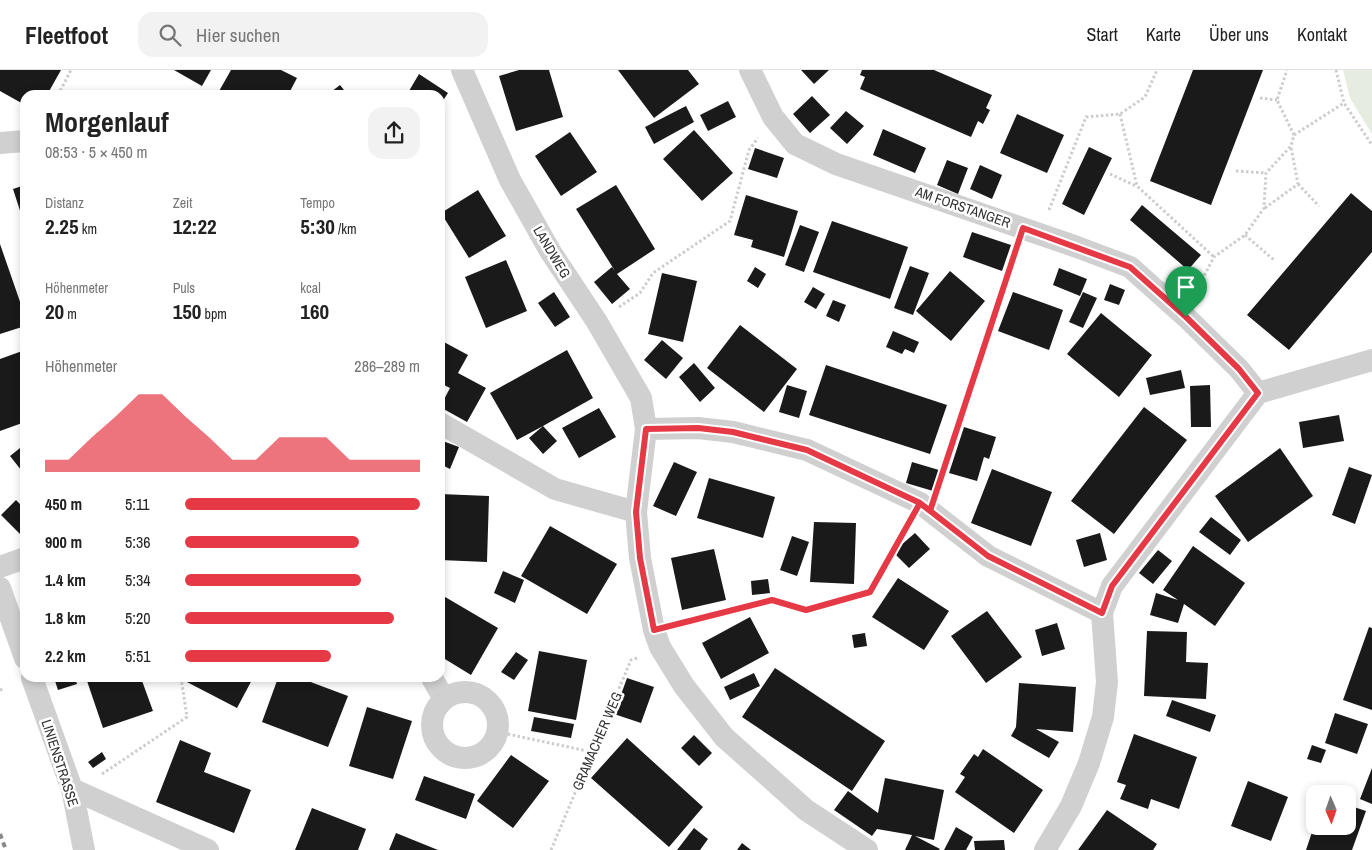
<!DOCTYPE html>
<html lang="de">
<meta charset="utf-8">
<style>
body{margin:0;font-family:"Archivo Narrow",sans-serif;background:#f2f2f2;color:#222;height:100vh;display:flex;flex-direction:column;font-size:19px;white-space:nowrap}
*{box-sizing:border-box;margin:0}
p{font-size:16px;color:#767676}
.icon{flex:none;width:28px;height:28px;fill:none;stroke:currentColor;stroke-width:2;stroke-linecap:round;stroke-linejoin:round}
.map{position:relative;flex:1;overflow:hidden}
.details{position:absolute;left:20px;top:20px;width:425px;height:592px;display:flex;flex-direction:column;background:#fff;border-radius:15px;box-shadow:0 2px 8px #0003}
.details>*{flex:none}
.needle{width:32px;rotate:178deg}
.controls{position:absolute;left:1306px;top:715px;display:grid;gap:10px}
.controls a{display:grid;place-items:center;width:50px;height:50px;border-radius:10px;background:#fff;box-shadow:0 2px 8px #0003;font-size:25px}
.pin{position:absolute;display:grid;place-items:center;width:42px;height:42px;color:#fff;margin:-51px -21px;border-radius:50% 50% 50% 0;rotate:-45deg;box-shadow:0 0 5px #0007}
.pin .icon{rotate:45deg}
.round{display:grid;place-items:center;flex:none;width:52px;height:52px;border-radius:15px;background:#f2f2f2}
.summary{display:flex;align-items:center;justify-content:space-between;height:85px;padding:0 25px}
h1{font-size:28px;font-weight:700;line-height:38px}
.stats{display:grid;grid-template-columns:repeat(3,1fr);gap:8px;height:85px;padding:5px 25px}
.stats div{display:grid;align-content:center}
.stats b{font-size:21px;font-weight:700}
.stats small{font-size:14px;font-weight:400}
.stats p{font-size:14px}
.chart{height:140px;padding:10px 25px}
.chart p{display:flex;justify-content:space-between}
.chart svg{width:100%;height:90px;margin-top:5px;fill:#e63946;opacity:.7}
ul{padding:0 25px;list-style:none;font-size:16px}
li{display:grid;grid-template-columns:80px 60px 1fr;align-items:center;height:38px}
li i{height:12px;border-radius:6px;background:#e63946}
header{display:flex;align-items:center;gap:30px;box-sizing:border-box;height:70px;padding:0 25px;background:#fff;border-bottom:1px solid #e0e0e0}
header strong{font-size:24px}
nav{display:flex;gap:28px;margin-inline-start:auto;font-size:18px}
.search{width:350px;height:45px;background:#f2f2f2;display:flex;align-items:center;gap:12px;box-sizing:border-box;padding:0 18px;border-radius:15px;color:#767676;font-size:19px}
.map>svg:first-child{display:block}
.green{fill:#e6ecdf}
.building{fill:#1a1a1a}
.lines{fill:none;stroke-linecap:round;stroke-linejoin:round}
.path{stroke:#cdcdcd;stroke-width:3;stroke-dasharray:2.5 2.5;stroke-linecap:butt}
.minor{stroke:#d0d0d0;stroke-width:22}
.rail{stroke:#888;stroke-width:4;stroke-dasharray:5 4;stroke-linecap:butt}
.route-casing{stroke:#fff;stroke-width:10}
.route{stroke:#e63946;stroke-width:6}
.labels{text-anchor:middle;dominant-baseline:central;stroke-width:5;stroke-linejoin:round;paint-order:stroke}
.street-label{font-size:14px;fill:#333;stroke:#fff}
</style>
<header>
<strong>Fleetfoot</strong>
<div class="search"><svg class="icon" aria-label="search" viewBox="0 0 24 24"><circle cx="10" cy="10" r="6"/><path d="M15 15l6 6"/></svg>Hier suchen</div>
<nav><a>Start</a><a>Karte</a><a>Über uns</a><a>Kontakt</a></nav>
</header>
<div class="map">
<svg width="1372" height="780" viewBox="0 0 1372 780">
<rect width="100%" height="100%" fill="#fff"/>
<path class="green" d="M1343 0H1372V64L1350 28Z"/>
<path class="building" d="M0 0H61L47 25H25V35L0 21Z
M174 0H211L202 16Z
M231 0H281L297 8 288 25H223L218 23Z
M519 0H549L563 47 516 61 499 6Z
M618 0H688L699 14 654 48Z
M801 0H829L814 14Z
M862 0H934L992 25 986 38 990 40 983 54 978 51 971 67 860 19 865 7 860 5Z
M1193 0H1263L1211 135 1150 111Z
M419 4 448 23 440 35V25H415L409 21Z
M340 15 348 25H327Z
M812 26 830 45 810 63 793 44Z
M728 31 736 47 708 61 700 45Z
M686 36 694 52 654 74 645 57Z
M846 41 864 56 847 74 830 58Z
M1017 44 1064 65 1047 103 1000 83Z
M883 59 926 78 915 103 873 85Z
M694 60 733 103 702 131 663 89Z
M570 62 597 102 561 126 535 86Z
M1089 77 1112 88 1084 145 1062 134Z
M755 78 784 88 777 108 748 99Z
M947 90 968 98 958 124 937 115Z
M980 95 1002 105 992 129 970 119Z
M25 115V156L13 119Z
M616 115 655 179 617 204 630 219 612 234 594 212 612 197 615 201 576 139Z
M478 120 506 166 469 188 441 143Z
M1351 123 1372 141V182L1289 280 1247 245Z
M746 125 798 141 784 187 751 177 753 170 734 165Z
M1142 135 1201 185 1188 200 1130 150Z
M832 151 908 177 890 229 813 202Z
M800 155 819 162 804 202 785 195Z
M972 162 1011 175 1002 201 963 187Z
M0 174 25 246V256L0 264Z
M506 190 527 241 486 258 465 207Z
M910 196 929 203 913 245 894 238Z
M755 197 766 204 758 218 747 211Z
M1059 198 1087 209 1080 226 1053 215Z
M950 201 985 231 951 271 916 241Z
M662 203 697 211 683 272 648 264Z
M1110 214 1125 220 1119 235 1104 230Z
M813 217 825 224 816 239 804 232Z
M554 222 570 247 555 257 538 233Z
M1013 222 1063 240 1049 280 998 261Z
M1083 222 1097 228 1083 258 1069 252Z
M833 230 846 235 839 252 826 246Z
M1101 243 1152 285 1119 327 1067 284Z
M740 255 797 299 764 342 707 298Z
M893 261 919 272 914 283 905 279 902 284 886 277Z
M662 270 683 288 666 309 644 290Z
M442 271 468 285 458 303 486 318 467 352 440 337 450 318 440 313V275Z
M25 280V352L0 361V289Z
M567 280 593 328 543 356 557 371 543 384 529 368 543 356 517 370 490 323Z
M694 293 715 318 700 332 679 307Z
M826 295 947 335 930 384 809 345Z
M1181 300 1185 318 1150 325 1146 308Z
M787 315 807 321 799 348 779 342Z
M1210 315 1211 357H1191L1190 316Z
M1144 337 1187 370 1114 464 1071 431Z
M599 338 616 367 579 388 562 358Z
M1339 345 1344 371 1303 378 1299 352Z
M964 357 996 367 989 389 984 387 977 411 949 403Z
M440 370 459 377 450 399 440 394Z
M25 374V405L10 386Z
M1280 378 1313 426 1248 472 1215 426Z
M674 392 697 402 676 446 653 436Z
M912 392 939 400 933 421 906 413Z
M1349 397 1372 405 1355 454 1332 445Z
M992 399 1052 422 1031 476 971 453Z
M709 408 775 427 763 468 697 448Z
M440 424 489 426 487 492 440 490Z
M16 430 25 439 24 468 1 445Z
M1211 447 1241 470 1230 485 1199 462Z
M814 452 856 453 854 514 810 512Z
M550 456 617 494 587 544 521 506Z
M915 463 930 479 909 498 893 482Z
M1100 463 1107 490 1084 497 1076 470Z
M792 466 809 472 797 506 780 500Z
M1193 476 1245 513 1215 556 1184 534 1178 553 1150 545 1156 523 1178 530 1163 520Z
M714 479 726 530 682 540 671 488Z
M1158 480 1172 491 1153 514 1139 503Z
M503 501 524 510 515 533 494 523Z
M898 508 949 541 924 580 872 547Z
M768 509 770 523 752 525 751 511Z
M440 524 498 558 471 605 440 586Z
M987 541 1022 587 986 613 951 566Z
M750 547 769 583 721 609 702 573Z
M1057 553 1065 579 1042 586 1035 560Z
M1369 557 1372 558V640L1343 630Z
M1147 561 1187 562 1186 592 1208 593 1206 629 1144 626Z
M865 563 867 576 854 578 852 565Z
M539 581 587 590 576 650 528 641Z
M516 582 528 590 514 610 501 602Z
M775 598 885 671 852 721 742 647Z
M754 603 760 616 730 630 724 617Z
M54 608H75L77 614 58 620Z
M86 608H141L153 641 103 658Z
M187 608H253L237 638 185 611Z
M278 608H300L348 626 328 677 262 652Z
M627 608 654 617 641 653 614 644Z
M1019 613 1076 617 1073 662 1036 659 1059 672 1049 688 1011 666 1016 657Z
M1172 630 1216 645 1210 662 1166 646Z
M367 637 412 651 393 709 349 696Z
M1335 643 1368 654 1357 684 1325 673Z
M534 647 574 654 571 668 531 661Z
M1134 664 1197 687 1179 739 1151 729 1148 739 1120 729 1126 715 1117 712Z
M694 665 712 683 699 696 681 678Z
M627 668 703 737 669 777 591 708Z
M180 670 211 683 204 702 251 720 234 763 156 732Z
M1312 675 1326 680 1321 693 1307 689Z
M983 679 1043 720 1014 763 955 722 965 707 960 704 974 684 978 687Z
M102 682 106 689 93 698 88 692Z
M511 685 549 711 513 758 477 731Z
M1372 698V734L1360 729Z
M424 706 475 724 466 749 415 730Z
M885 708 944 720 934 770 915 766 940 779 939 780H905L912 765 877 759 872 766 834 740 848 721 878 743Z
M1248 711 1288 727 1271 771 1231 756Z
M1348 735 1366 741 1352 780H1306L1314 756H1348Z
M312 738 366 759 358 780H295Z
M1107 740 1157 774 1153 780H1078Z
M956 757 973 767 966 780H944Z
M694 758 708 769 700 780H677Z
M396 763 438 780H389Z
M1004 770 1005 780H975L974 771Z
M742 773 751 780H737Z"/>
<g class="lines">
<path class="path" d="M1336 0 1344 33 1372 75
M58 25 71 0
M1260 28 1277 30
M1120 44 1137 116 1214 187
M1294 65 1344 33
M1236 101 1266 103
M1110 104 1136 116
M1298 114 1319 136
M1265 138 1298 114 1291 77
M1049 140 1086 47 1120 44 1145 27 1157 0
M1245 165 1274 190
M1195 223 1214 187 1245 165 1264 138 1266 103 1291 76 1294 65 1277 30 1287 0
M619 237 640 223 653 203 730 151 749 80 758 68
M938 416 1015 182
M679 554 772 530 806 540 870 522 907 456
M0 620 3 619
M498 662 592 682
M102 704 187 647 181 608
M551 780 631 590 637 588"/>
<path class="minor" d="M462 0 510 110 550 181 597 252 641 328 646 359 636 442 640 488 654 560 660 577 684 616 724 667 806 740 867 780
M750 0 773 47 795 74 836 94 1077 177 1130 197 1186 247 1239 299 1258 323
M0 73 25 71
M440 353 555 419 636 442
M646 359 698 358 733 362 807 380 920 433 988 486 1102 543
M0 497 25 488
M0 518 25 588
M32 608 72 719 84 780
M432 608 444 629
M432 655a33 33 0 1 1 66 0a33 33 0 1 1-66 0Z
M72 719 208 780
M1045 780 1071 736 1089 693 1103 647 1107 612 1102 543 1112 516 1258 323 1372 290"/>
<path class="rail" d="M0 764 6 780"/>
</g>
<g class="lines">
<g class="route-casing">
<path id="route" d="M1186 247 1130 197 1023 158 930 441 920 433 870 522 806 540 772 530 654 560 640 488 636 442 646 359 698 358 733 362 807 380 920 433 988 486 1102 543 1112 516 1258 323 1239 299 1186 247"/>
</g>
<use href="#route" class="route"/>
</g>
<g class="labels">
<g class="street-label">
<text transform="translate(963 137) rotate(19)">AM FORSTANGER</text>
<text transform="translate(552 182) rotate(59)">LANDWEG</text>
<text transform="translate(597 671) rotate(-67)">GRAMACHER WEG</text>
<text transform="translate(60 693) rotate(72)">LINIENSTRASSE</text>
</g>
</g>
</svg>
<div class="controls">
<a><svg class="needle" viewBox="-14 -14 28 28"><path d="M0-13l5 13h-10z" fill="#e53935"/><path d="M0 13l5-13h-10z" fill="#767676"/></svg></a>
</div>
<div class="pin" style="left:1186px;top:247px;background:#1e9e55"><svg class="icon" aria-label="arrive" viewBox="0 0 24 24"><path d="M6 21V4h12l-3 4 3 4H6"/></svg></div>
<section class="details">
<div class="summary"><div><h1>Morgenlauf</h1><p>08:53 · 5 × 450 m</p></div><a class="round"><svg class="icon" aria-label="share" viewBox="0 0 24 24"><path d="M12 15V3M7 8l5-5 5 5M5 13v7h14v-7"/></svg></a></div>
<div class="stats">
<div><p>Distanz</p><b>2.25<small> km</small></b></div>
<div><p>Zeit</p><b>12:22</b></div>
<div><p>Tempo</p><b>5:30<small> /km</small></b></div>
</div>
<div class="stats">
<div><p>Höhenmeter</p><b>20<small> m</small></b></div>
<div><p>Puls</p><b>150<small> bpm</small></b></div>
<div><p>kcal</p><b>160</b></div>
</div>
<div class="chart"><p><span>Höhenmeter</span>286–289 m</p>
<svg viewBox="0 0 160 44" preserveAspectRatio="none"><path d="M0 44V38L10 38L20 27L30 17L40 6L50 6L60 17L70 27L80 38L90 38L100 27L110 27L120 27L130 38L140 38L150 38L160 38V44z"/></svg>
</div>
<ul>
<li><b>450 m</b>5:11<i style="width:100%"></i></li>
<li><b>900 m</b>5:36<i style="width:74%"></i></li>
<li><b>1.4 km</b>5:34<i style="width:75%"></i></li>
<li><b>1.8 km</b>5:20<i style="width:89%"></i></li>
<li><b>2.2 km</b>5:51<i style="width:62%"></i></li>
</ul>
</section>
</div>
